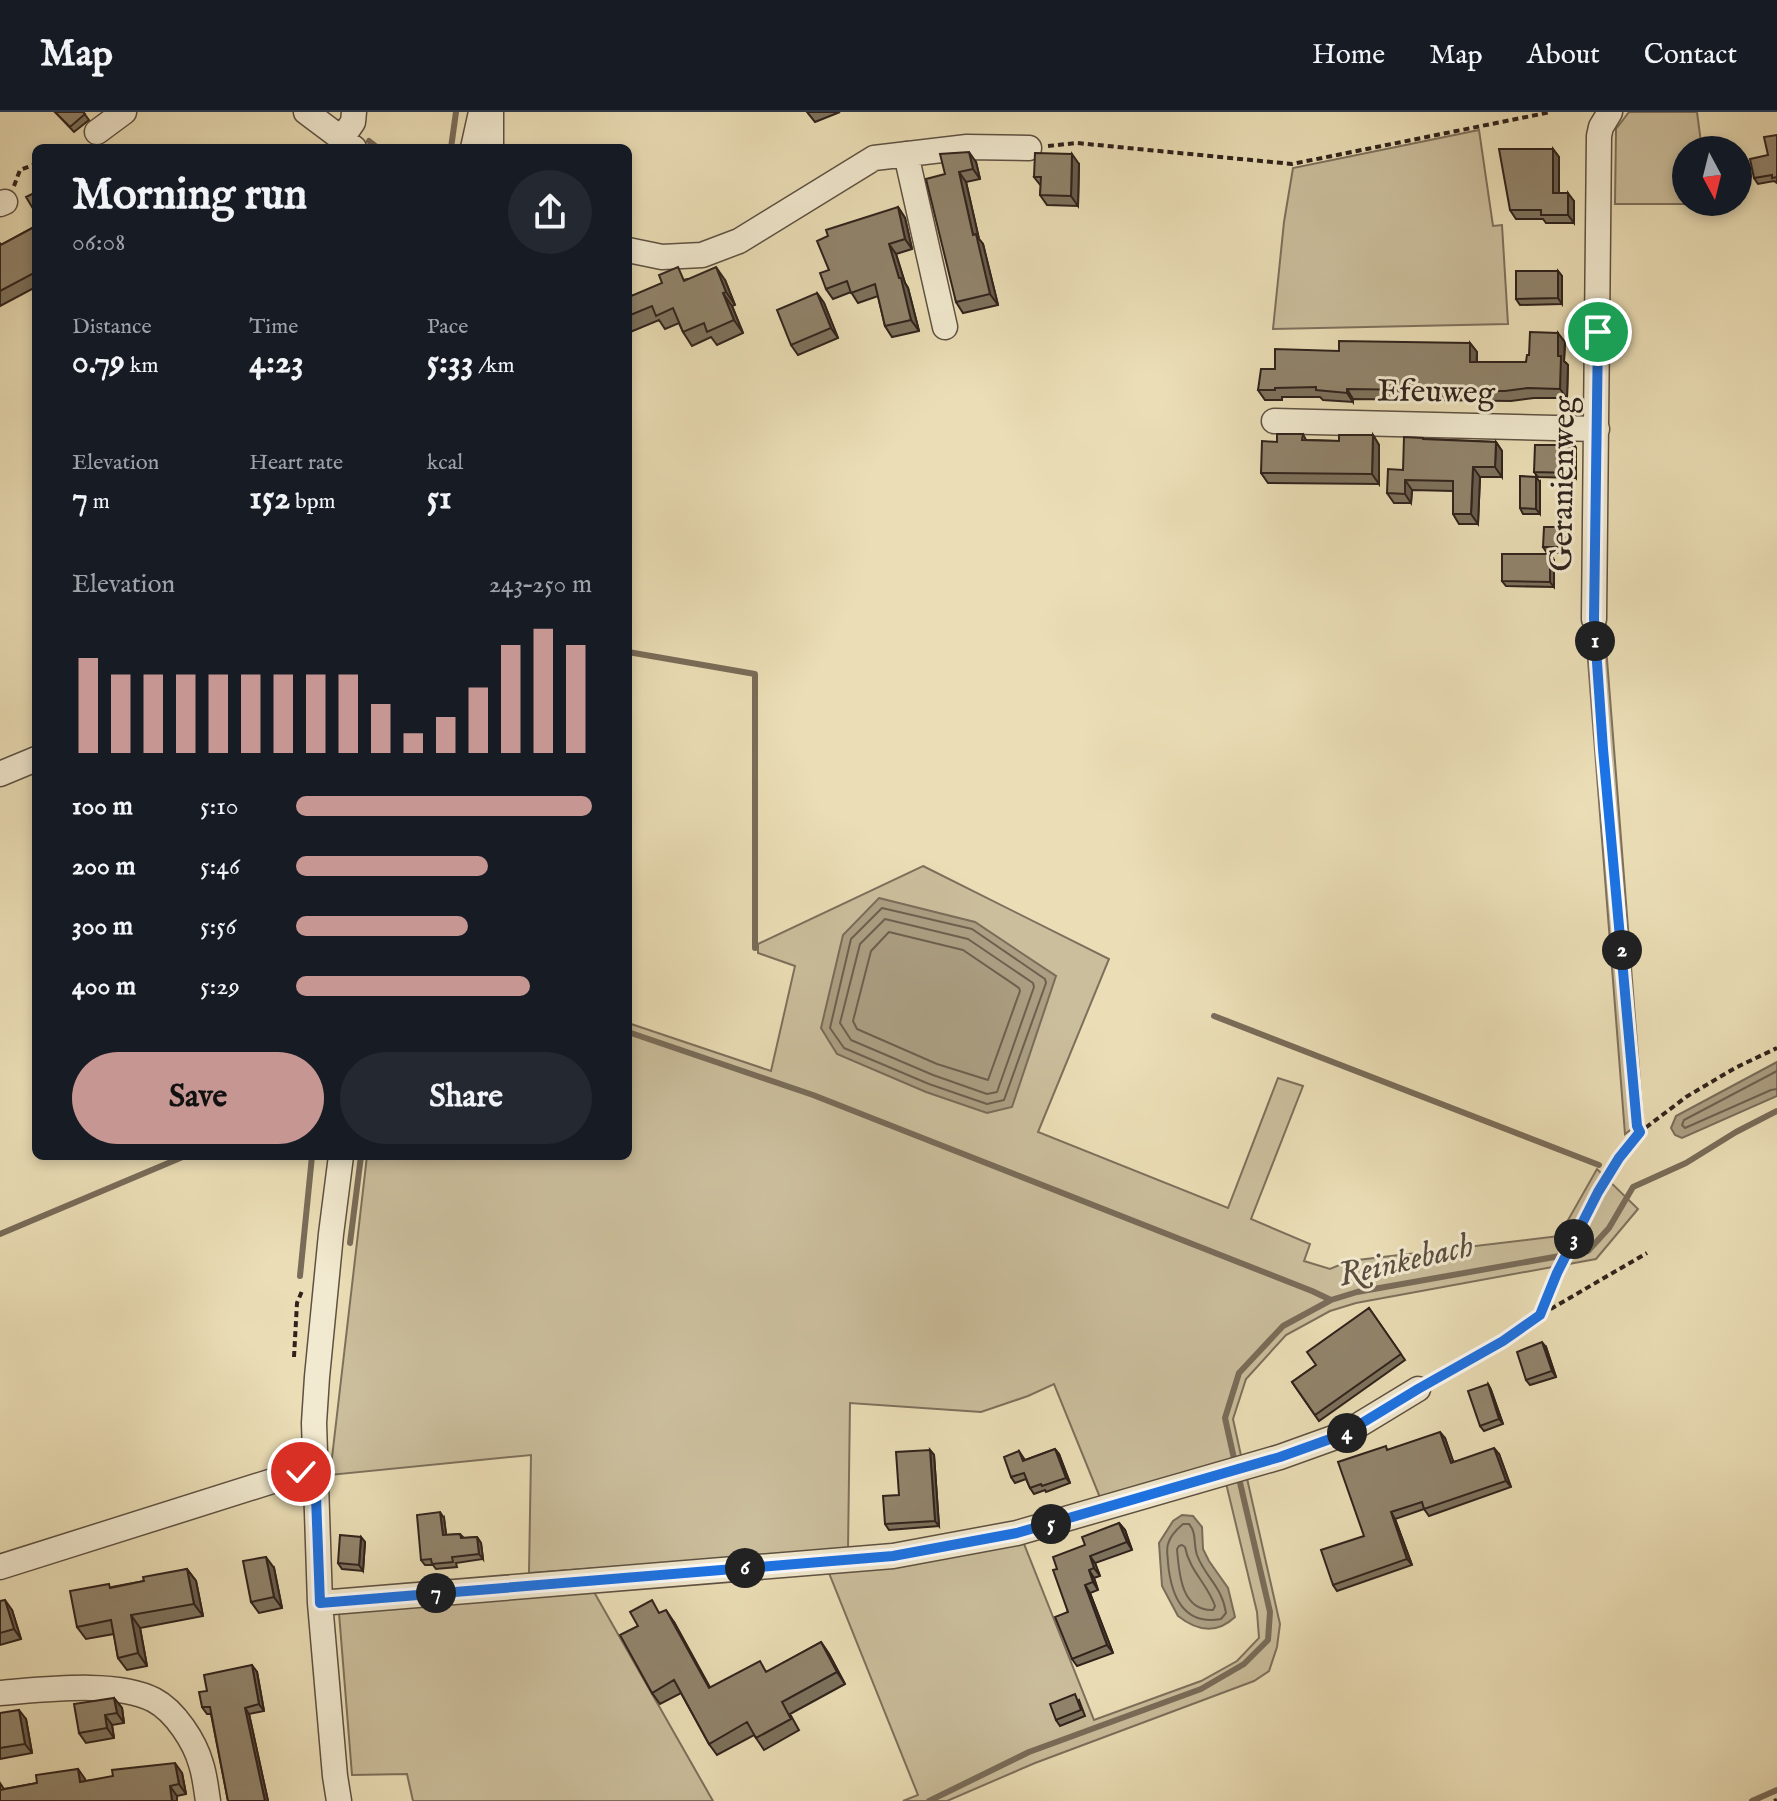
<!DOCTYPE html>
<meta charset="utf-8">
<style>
body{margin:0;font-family:"IM FELL English",serif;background:#242831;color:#f1f3f6;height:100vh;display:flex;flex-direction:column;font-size:30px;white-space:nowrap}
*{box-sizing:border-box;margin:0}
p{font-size:26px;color:#9ea1a6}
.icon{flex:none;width:44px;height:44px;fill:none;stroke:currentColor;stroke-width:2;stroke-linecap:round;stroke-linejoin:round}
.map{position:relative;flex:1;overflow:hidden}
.panel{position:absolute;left:32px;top:32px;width:600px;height:1016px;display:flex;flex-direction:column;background:#171b24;border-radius:12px;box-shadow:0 4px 12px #0003}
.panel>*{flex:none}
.needle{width:52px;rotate:173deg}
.buttons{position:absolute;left:1672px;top:24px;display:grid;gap:16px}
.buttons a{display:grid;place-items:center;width:80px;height:80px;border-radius:50%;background:#171b24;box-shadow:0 4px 12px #0003;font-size:40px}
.pin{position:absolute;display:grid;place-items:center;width:68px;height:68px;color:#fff;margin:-34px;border:4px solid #fff;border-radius:50%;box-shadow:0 2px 8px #0007}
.km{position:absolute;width:40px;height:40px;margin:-20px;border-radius:50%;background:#222;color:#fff;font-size:22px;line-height:40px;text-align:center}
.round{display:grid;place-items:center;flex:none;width:84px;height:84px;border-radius:42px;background:#242831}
.headline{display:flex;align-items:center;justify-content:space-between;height:136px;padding:0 40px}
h1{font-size:44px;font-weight:700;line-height:60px}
.stats{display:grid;grid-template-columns:repeat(3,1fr);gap:12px;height:136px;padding:8px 40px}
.stats div{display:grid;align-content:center}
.stats b{font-size:34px;font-weight:700}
.stats small{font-size:22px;font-weight:400}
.stats p{font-size:22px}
.chart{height:224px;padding:16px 40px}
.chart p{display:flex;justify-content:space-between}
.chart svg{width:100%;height:144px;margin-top:8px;stroke:#c59692;stroke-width:6}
.button{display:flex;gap:16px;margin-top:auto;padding:16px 40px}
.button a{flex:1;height:92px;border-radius:48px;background:#c59692;color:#111;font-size:32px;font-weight:700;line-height:92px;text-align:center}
.button a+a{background:#242831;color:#f1f3f6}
ul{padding:0 40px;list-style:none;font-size:26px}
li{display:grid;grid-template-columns:128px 96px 1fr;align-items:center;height:60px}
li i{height:20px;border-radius:10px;background:#c59692}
header{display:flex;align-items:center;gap:48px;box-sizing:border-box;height:112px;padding:0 40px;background:#171b24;border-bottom:2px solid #363941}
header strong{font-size:38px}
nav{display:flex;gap:44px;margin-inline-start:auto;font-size:28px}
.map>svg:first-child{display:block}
.green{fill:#cbbe9c;stroke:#7d705c;stroke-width:2}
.water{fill:#ab9e82;stroke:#796c59;stroke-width:2}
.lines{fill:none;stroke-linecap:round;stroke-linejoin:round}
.shore{stroke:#6d604f;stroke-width:2}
.stream{stroke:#796c59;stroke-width:6}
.minor-casing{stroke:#5e5142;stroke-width:27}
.path{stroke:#2f221c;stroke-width:4;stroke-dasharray:6 4;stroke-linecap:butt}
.minor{stroke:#f2ead0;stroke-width:24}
.wall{fill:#7d725d;stroke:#2f221c;stroke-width:2}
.shaded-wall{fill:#665c4c;stroke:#2f221c;stroke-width:2}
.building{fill:#91846c;stroke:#2f221c;stroke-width:2}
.route-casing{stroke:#fff;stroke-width:16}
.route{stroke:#1a73e8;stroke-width:10}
.labels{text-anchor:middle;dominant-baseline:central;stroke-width:6;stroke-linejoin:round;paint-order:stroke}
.street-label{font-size:32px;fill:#2f221c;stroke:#f2ead0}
.water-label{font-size:34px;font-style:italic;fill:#5a4d40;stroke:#f2ead0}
</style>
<header>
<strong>Map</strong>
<nav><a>Home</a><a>Map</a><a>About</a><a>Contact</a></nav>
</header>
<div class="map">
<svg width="1777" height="1689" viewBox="0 0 1777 1689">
<rect width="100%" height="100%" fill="#ebdeb6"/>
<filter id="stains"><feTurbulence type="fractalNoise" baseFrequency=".0025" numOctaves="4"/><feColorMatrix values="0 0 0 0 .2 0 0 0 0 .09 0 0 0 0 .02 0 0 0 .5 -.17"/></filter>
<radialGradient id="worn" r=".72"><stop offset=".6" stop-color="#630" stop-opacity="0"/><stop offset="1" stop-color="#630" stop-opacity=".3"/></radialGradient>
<path class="green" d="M1629 0H1697L1702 38H1686V90H1710V92H1615L1616 17Z
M1479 18 1493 114 1502 113 1508 212 1273 217 1284 110 1293 56Z
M1604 509 1643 1008 1625 1022 1585 510Z
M923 754 1109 847 1038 1020 1228 1096 1278 966 1303 974 1251 1107 1310 1132 1304 1149 1330 1157 1349 1149 1559 1124 1597 1057 1638 1097 1596 1147 1356 1191 1330 1199 1286 1223 1246 1267 1233 1307 1242 1348 1101 1388 1054 1272 1028 1284 981 1300 850 1291 848 1438 529 1461 531 1343 330 1363 367 1044H628V911L771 959 795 854 758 841V832Z
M1246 1362 1280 1512 1277 1535 1269 1559 1254 1569 1035 1651 947 1689H903L918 1683 829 1461 1022 1427 1094 1608 1201 1569 1237 1549 1259 1526 1257 1500 1225 1367Z
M594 1480 713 1689H413L407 1662 352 1663 339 1501Z"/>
<path class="water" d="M879 786 975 810 1056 864 1012 995 987 1001 926 980 837 942 821 916 843 823Z
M1777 950V984L1682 1026 1675 1023 1671 1016 1676 1004Z
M1182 1403 1193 1404 1202 1415 1203 1437 1209 1449 1228 1476 1235 1505C1217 1522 1197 1519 1178 1504L1162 1474 1159 1431 1173 1409Z"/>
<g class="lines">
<path class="shore" d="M882 796 972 817 1045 867 1046 871 1004 988 987 992 929 972 844 936 830 916 851 827Z
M885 807 968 827 1033 871 1034 875 997 980 987 982 933 963 851 928 840 911 860 832Z
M889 820 963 838 1019 876 1020 879 988 968 937 952 857 917 853 909 871 839Z
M1777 959 1684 1008 1682 1013 1685 1016 1771 978 1777 977
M1183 1412H1189C1197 1421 1193 1431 1197 1443 1205 1465 1222 1474 1226 1501L1221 1507C1183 1514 1171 1483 1168 1451 1168 1446 1166 1438 1168 1432 1170 1425 1177 1417 1183 1412Z
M1182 1433 1185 1435C1189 1458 1208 1473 1215 1494L1213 1498C1181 1499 1179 1461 1177 1437L1179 1434Z"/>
<path class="stream" d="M369 29 378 36
M451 36 456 0
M628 540 755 562V836
M1214 904 1599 1053
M628 920 813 983 1312 1179 1331 1188
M0 1122 185 1044
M350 1131 361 1044
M300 1164 312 1044
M1235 1351 1225 1306 1239 1261 1283 1214 1331 1188 1357 1180 1588 1139 1609 1116 1633 1075 1686 1051 1736 1020 1777 999
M929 1689 1029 1640 1201 1577 1244 1552 1268 1528 1270 1500 1238 1362
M1752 1689 1777 1678"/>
<g class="minor-casing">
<path id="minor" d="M306 0 354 36
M491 0V36
M97 20 124 0
M342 26 353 10 354 0
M473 36 481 0
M906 42 945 215
M0 92 5 90
M628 138 662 145 702 143 739 129 874 46 967 35 1029 36
M1274 309 1597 317
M1594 507 1599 24 1601 15 1610 0
M0 662 36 647
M0 1455 301 1360 315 1358
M320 1491 893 1444 1017 1421 1280 1345 1344 1322 1418 1277
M0 1581C41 1578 117 1568 154 1588 175 1599 195 1630 201 1652 205 1664 206 1677 208 1689
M339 1689 335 1664 320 1491 314 1311 317 1265 331 1122 341 1044"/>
</g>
<path class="path" d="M1048 34 1077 31 1292 52 1551 0
M14 74 20 58 36 52
M1595 529 1637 1014 1640 1020
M1542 1202 1647 1141
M294 1245 297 1191 302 1179
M1435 1267 1503 1229 1540 1203 1557 1161 1598 1080 1619 1046 1640 1020 1686 985 1735 956 1777 936
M1774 1689 1777 1688"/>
<use href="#minor" class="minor"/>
</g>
<path class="wall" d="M55 0H83L89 8 74 20Z
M807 0H840L815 10Z
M1777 23V71L1774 69 1758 72 1754 66 1768 43Z
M1553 37 1559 45V81L1574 89V111H1546L1543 107H1516L1510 98Z
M976 50 980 67 966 70 979 127 983 132 998 193 963 201 956 190 945 62Z
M1079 52 1078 94 1047 93 1040 83 1041 74 1034 65Z
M898 95 905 106 912 137 896 142 905 171 908 176 919 219 892 225 885 214 878 184 858 191 851 180 833 187 826 177Z
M36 114V175L0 194V131L1 133Z
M1558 159 1562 164V192L1520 193 1516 187Z
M687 167 725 168 735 193 732 194 743 221 717 233 711 225 692 234 683 220 679 211 665 217 659 208 628 221V177L632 184Z
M817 181 824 191 838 226 798 243 791 233Z
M1565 230 1564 249 1568 253 1567 286H1534L1511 289 1353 287V290L1323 288 1320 285H1282V288H1265L1258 278 1275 257 1339 239 1470 231 1477 240V250H1526L1529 243Z
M1303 322 1306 328 1339 329 1373 323 1379 333V372L1268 371 1261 361 1277 330Z
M1424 327 1496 330 1502 339V365H1480L1478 412H1459L1453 402V379L1412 378 1411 391H1394L1387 381Z
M1573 331 1576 336V366L1538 365 1534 360 1557 333Z
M1540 370V402H1523L1520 396Z
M1569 421V441H1547L1543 435Z
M1550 442 1554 448V475L1506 474 1502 469Z
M1369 1196 1405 1248 1319 1309 1292 1270 1316 1253Z
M1546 1235 1556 1265 1530 1273 1526 1268Z
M1488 1272 1491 1278 1503 1312 1484 1319 1480 1314Z
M1445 1326 1453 1350 1499 1342 1511 1375 1429 1404 1424 1397 1395 1407 1412 1453 1337 1479 1333 1473 1364 1424 1388 1338Z
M1055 1337 1059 1342 1070 1371 1046 1380 1045 1378 1034 1382 1030 1376 1026 1367 1015 1371 1011 1365 1019 1339 1025 1348Z
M930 1338 934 1343 939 1414 889 1418 885 1412 899 1383Z
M444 1406 446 1423 460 1422 464 1426 477 1425 481 1431 483 1447 456 1451 457 1455 436 1457 433 1453H425L421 1448Z
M1119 1411 1125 1418 1132 1438 1095 1451 1100 1464 1094 1466 1098 1478 1090 1481 1113 1541 1077 1554 1072 1547 1068 1500 1057 1457 1085 1433Z
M361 1425 365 1430 363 1459 342 1457 338 1451Z
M274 1456 282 1496 259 1501 251 1490Z
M187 1457 196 1469 203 1504 140 1516 147 1554 127 1558 118 1546 114 1522 86 1527 77 1515 112 1475 144 1469Z
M0 1489 12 1498 21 1527 0 1533Z
M661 1501 674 1510 710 1576 767 1560 821 1530 829 1542 845 1572 790 1602 799 1618 764 1638 754 1623 717 1643 709 1632 681 1581 660 1592 652 1581Z
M257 1560 264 1599 249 1602 268 1689H228L211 1602H207L202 1595 207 1579Z
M114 1586 122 1596 124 1611 112 1613 114 1626 86 1631 79 1621Z
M1079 1588 1085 1604 1060 1614 1056 1608Z
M0 1601 26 1607 32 1641 0 1647Z
M78 1657 85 1669 182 1661 186 1682 177 1684 0 1689V1671L4 1677 37 1671Z"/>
<path class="shaded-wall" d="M1553 37 1559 45V90L1553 81Z
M969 40 976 50 980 67 973 57Z
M1072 42 1079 52 1078 94 1071 84Z
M959 60 966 70 979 127 983 132 998 193 990 182 973 123Z
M1568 81 1574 89V111L1568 103Z
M898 95 905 106 912 137 905 127Z
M889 132 896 142 905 171 908 176 919 219 911 208Z
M716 155 725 168 735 193 726 180Z
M1558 159 1562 164V192L1558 186Z
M723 181 732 194 743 221 734 208Z
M817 181 824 191 838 226 831 216Z
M1558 221 1565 230 1564 249 1568 253 1567 286 1560 277 1558 244Z
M1470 231 1477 240 1476 259 1470 250Z
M1347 277 1353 287V290L1347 281Z
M1373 323 1379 333V372L1372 362Z
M1496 330 1502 339V365L1495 355Z
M1573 331 1576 336V366L1572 361Z
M1473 355 1480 365 1478 412 1471 402Z
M1536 365 1540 370V402L1536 397Z
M1405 368 1412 378 1411 391 1405 382Z
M1565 415 1569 421V441L1565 435Z
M1550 442 1554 448V475L1550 470Z
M1542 1230 1546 1235 1556 1265 1552 1259Z
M1488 1272 1491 1278 1503 1312 1499 1307Z
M1440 1320 1445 1326 1456 1357 1451 1351Z
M1494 1336 1499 1342 1511 1375 1506 1369Z
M1055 1337 1059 1342 1070 1371 1066 1366Z
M930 1338 934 1343 939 1414 935 1409Z
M440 1400 444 1406 447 1429 443 1423Z
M1391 1400 1395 1407 1412 1453 1407 1447Z
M1119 1411 1125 1418 1132 1438 1127 1430Z
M361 1425 365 1430 363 1459 359 1453Z
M477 1425 481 1431 483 1447 479 1442Z
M1090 1444 1095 1451 1100 1464 1094 1456Z
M266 1445 274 1456 282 1496 274 1485Z
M187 1457 196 1469 203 1504 194 1492Z
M1089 1458 1094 1466 1098 1478 1093 1470Z
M1085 1473 1090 1481 1113 1541 1107 1533Z
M5 1488 12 1498 21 1527 14 1517Z
M666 1498 674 1510 717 1588 709 1576Z
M131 1503 140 1516 147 1554 138 1541Z
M821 1530 829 1542 845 1572 837 1560Z
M252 1553 257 1560 264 1599 259 1592Z
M114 1586 122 1596 124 1611 117 1601Z
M245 1596 249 1602 268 1689H265Z
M19 1598 26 1607 32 1641 25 1632Z
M105 1603 112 1613 114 1626 107 1616Z
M175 1651 182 1661 186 1682 179 1672Z
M78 1657 85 1667 87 1680 80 1670Z
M170 1674 177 1684V1689H172Z"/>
<path class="building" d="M55 0H83L85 2 70 15Z
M1777 23V65L1772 66V63L1754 66 1750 47 1768 43 1764 25Z
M1499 37H1553V81H1568V103H1541V98H1510Z
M969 40 973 57 959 60 973 123 976 122 990 182 956 190 926 67 945 62 940 42Z
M1035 41 1072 42 1071 84 1040 83 1041 65H1034Z
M36 80V99L35 100 26 85Z
M898 95 905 127 889 132 899 166H901L911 208 885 214 875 172 851 181 847 169 826 177 820 161 829 158 817 129 828 124 826 118Z
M36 114V160L0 179V131L1 133Z
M678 155 684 169 716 155 726 180 723 181 734 208 707 220 704 211 683 220 673 196 656 204 652 194 628 204V182L629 185 662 171 659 163Z
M1516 159H1558V186L1516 187Z
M817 181 831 216 791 233 777 198Z
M1530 220 1558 221V244H1561L1560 277 1527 276 1505 279 1347 277V281L1316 278V275L1275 276V278H1258L1261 257H1275V237L1339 239V229L1470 231V250H1526L1527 243H1529Z
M1277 322H1303L1302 328 1339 329V323H1373L1372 362 1261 361 1262 329 1277 330Z
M1404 325 1423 326V327L1496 330 1495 355H1473L1471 402H1453V369L1405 368V382L1387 381 1388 357 1403 358Z
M1557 330 1573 331 1572 361 1534 360 1535 333H1557Z
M1520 364 1536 365V397L1520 396Z
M1544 415H1565V435H1543Z
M1502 442H1550V470L1502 469Z
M1369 1196 1401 1242 1315 1303 1292 1270 1316 1253 1307 1240Z
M1542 1230 1552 1259 1526 1268 1517 1240Z
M1488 1272 1499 1307 1480 1314 1468 1279Z
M1440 1320 1451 1351 1494 1336 1506 1369 1424 1397 1422 1390 1391 1400 1407 1447 1333 1473 1321 1438 1364 1424 1338 1350 1386 1334 1387 1338Z
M1055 1337 1066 1366 1042 1374 1041 1372 1030 1376 1024 1361 1011 1365 1004 1345 1019 1339 1023 1349Z
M930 1338 935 1409 885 1412 883 1384 899 1383 896 1340Z
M440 1400 443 1423 460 1422 461 1426 477 1425 479 1442 452 1445 453 1450 432 1452 431 1447 421 1448 417 1403Z
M1119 1411 1127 1430 1090 1444 1094 1456 1089 1458 1093 1470 1085 1473 1107 1533 1072 1547 1055 1505 1068 1500 1053 1458 1057 1457 1053 1445 1085 1433 1082 1425Z
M340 1423 361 1425 359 1453 338 1451Z
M266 1445 274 1485 251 1490 243 1449Z
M187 1457 194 1492 131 1503 138 1541 118 1546 111 1508 77 1515 70 1479 109 1472 110 1476 144 1469 143 1465Z
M5 1488 14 1517 0 1521V1489Z
M652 1488 659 1501 666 1498 709 1576 760 1549 766 1560 821 1530 837 1560 782 1590 791 1607 756 1626 747 1610 709 1632 674 1568 652 1581 620 1523 638 1514 630 1500Z
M252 1553 259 1592 245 1596 265 1689H228L210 1595H202L199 1580 207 1579 204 1563Z
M1075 1582 1081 1598 1056 1608 1050 1592Z
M114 1586 117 1601 105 1603 107 1616 79 1621 74 1592Z
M19 1598 25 1632 0 1636V1601Z
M175 1651 179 1672 170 1674 172 1689H0V1678L37 1671 36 1663 78 1657 80 1670 113 1664 112 1658Z"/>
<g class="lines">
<g class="route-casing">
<path id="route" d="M301 1360 315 1358 320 1491 893 1444 1017 1421 1280 1345 1344 1322 1418 1277 1503 1229 1540 1203 1557 1161 1598 1080 1619 1046 1640 1020 1637 1014 1603 637 1594 507 1598 220"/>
</g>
<use href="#route" class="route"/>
</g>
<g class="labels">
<g class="street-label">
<text transform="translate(1436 281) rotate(1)">Efeuweg</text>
<text transform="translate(1564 372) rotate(-89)">Geranienweg</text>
</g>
<g class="water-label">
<text transform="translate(1406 1149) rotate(-13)">Reinkebach</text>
</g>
</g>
<rect width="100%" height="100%" filter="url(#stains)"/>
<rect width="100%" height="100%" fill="url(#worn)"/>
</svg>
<div class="buttons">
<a><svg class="needle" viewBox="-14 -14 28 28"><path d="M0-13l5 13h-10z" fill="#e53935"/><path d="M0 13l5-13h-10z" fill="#9ea1a6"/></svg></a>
</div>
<div class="pin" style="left:1598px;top:220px;background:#1e9e55"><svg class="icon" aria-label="arrive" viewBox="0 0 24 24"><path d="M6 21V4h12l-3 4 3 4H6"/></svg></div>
<div class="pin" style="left:301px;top:1360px;background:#d93025"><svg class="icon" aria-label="check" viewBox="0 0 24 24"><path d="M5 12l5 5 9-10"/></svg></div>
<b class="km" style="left:1595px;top:529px">1</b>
<b class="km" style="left:1622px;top:838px">2</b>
<b class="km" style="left:1574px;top:1127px">3</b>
<b class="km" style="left:1347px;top:1321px">4</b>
<b class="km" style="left:1051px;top:1412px">5</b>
<b class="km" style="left:745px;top:1456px">6</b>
<b class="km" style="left:436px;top:1481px">7</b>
<section class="panel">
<div class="headline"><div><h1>Morning run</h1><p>06:08</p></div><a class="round"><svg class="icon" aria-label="share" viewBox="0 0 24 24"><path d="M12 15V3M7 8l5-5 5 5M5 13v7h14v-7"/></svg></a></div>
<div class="stats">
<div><p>Distance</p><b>0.79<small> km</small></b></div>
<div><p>Time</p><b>4:23</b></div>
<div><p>Pace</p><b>5:33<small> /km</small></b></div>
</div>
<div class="stats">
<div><p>Elevation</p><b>7<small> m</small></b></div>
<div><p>Heart rate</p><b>152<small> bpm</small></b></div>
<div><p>kcal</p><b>51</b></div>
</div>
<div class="chart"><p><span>Elevation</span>243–250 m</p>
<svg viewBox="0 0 160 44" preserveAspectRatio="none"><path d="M5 44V15M15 44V20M25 44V20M35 44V20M45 44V20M55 44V20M65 44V20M75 44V20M85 44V20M95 44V29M105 44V38M115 44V33M125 44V24M135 44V11M145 44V6M155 44V11"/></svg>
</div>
<ul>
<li><b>100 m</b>5:10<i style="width:100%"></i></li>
<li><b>200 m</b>5:46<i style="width:65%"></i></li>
<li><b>300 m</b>5:56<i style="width:58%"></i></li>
<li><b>400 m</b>5:29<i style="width:79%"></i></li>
</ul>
<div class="button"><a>Save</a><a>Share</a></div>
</section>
</div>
